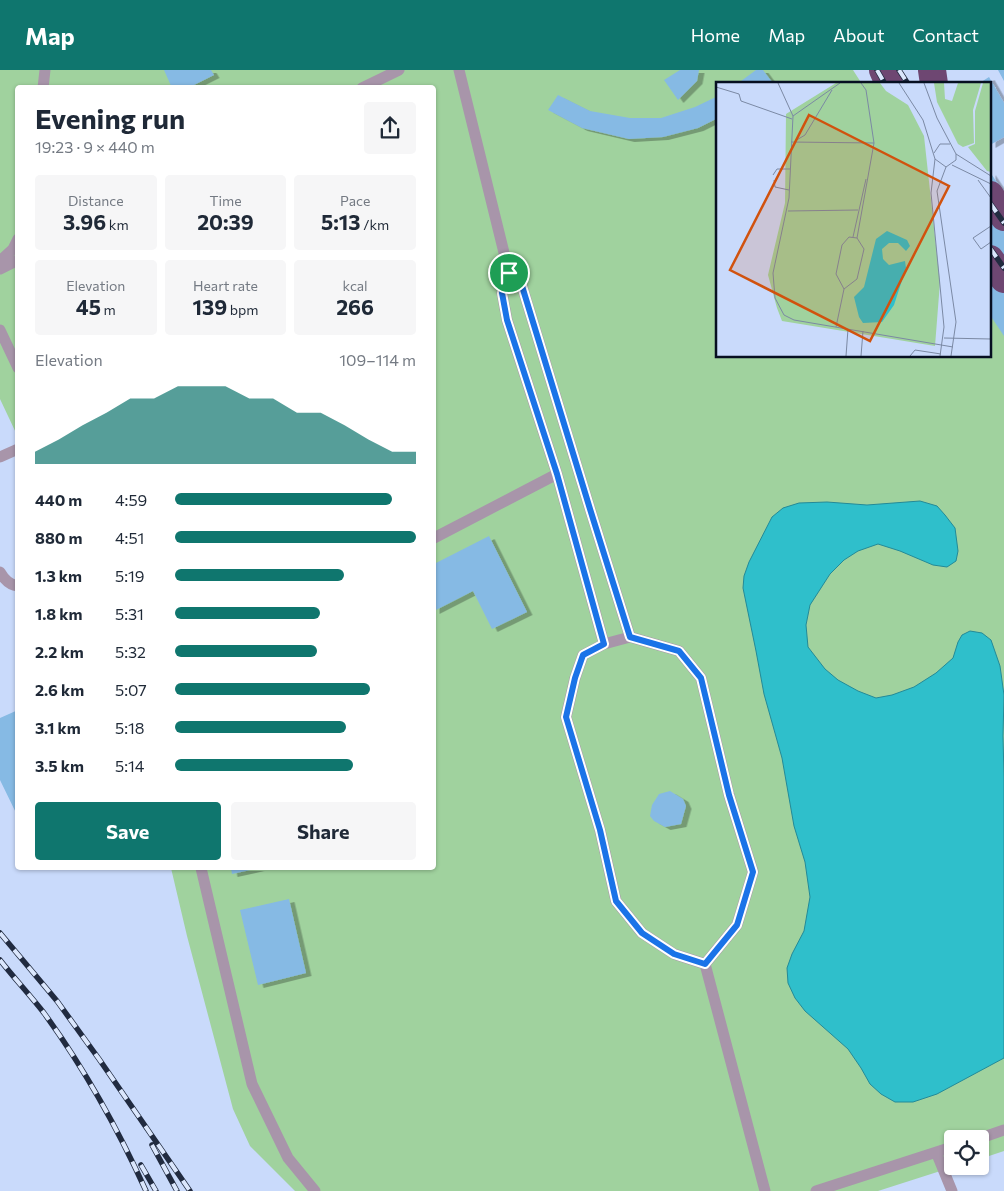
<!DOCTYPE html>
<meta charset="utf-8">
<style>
body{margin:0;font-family:Commissioner,sans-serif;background:#f6f6f7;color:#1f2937;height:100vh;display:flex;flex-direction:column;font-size:19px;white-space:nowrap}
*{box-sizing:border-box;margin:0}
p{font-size:16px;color:#747a83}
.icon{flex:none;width:28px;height:28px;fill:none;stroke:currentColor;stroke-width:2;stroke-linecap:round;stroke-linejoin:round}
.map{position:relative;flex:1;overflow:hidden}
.sheet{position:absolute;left:15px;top:15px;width:421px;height:785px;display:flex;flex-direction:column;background:#fff;border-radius:5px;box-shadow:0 1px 4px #0004}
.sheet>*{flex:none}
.buttons{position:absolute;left:944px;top:1060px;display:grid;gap:10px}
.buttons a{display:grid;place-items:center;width:45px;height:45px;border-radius:5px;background:#fff;box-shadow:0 1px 4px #0004;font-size:25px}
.pin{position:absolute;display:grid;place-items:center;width:42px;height:42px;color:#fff;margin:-21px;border:2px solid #fff;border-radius:50%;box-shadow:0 1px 5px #0007}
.round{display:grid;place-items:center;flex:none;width:52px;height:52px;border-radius:5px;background:#f6f6f7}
.overview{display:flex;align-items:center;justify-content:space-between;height:85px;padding:0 20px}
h1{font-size:28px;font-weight:700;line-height:38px}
.stats{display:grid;grid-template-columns:repeat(3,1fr);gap:8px;height:85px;padding:5px 20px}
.stats div{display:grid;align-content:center;border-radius:5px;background:#f6f6f7;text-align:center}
.stats b{font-size:21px;font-weight:700}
.stats small{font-size:14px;font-weight:400}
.stats p{font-size:14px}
.chart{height:140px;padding:10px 20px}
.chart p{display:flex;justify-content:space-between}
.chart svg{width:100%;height:90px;margin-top:5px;fill:#0f766e;opacity:.7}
.primary-button{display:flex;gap:10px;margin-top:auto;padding:10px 20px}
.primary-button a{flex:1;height:58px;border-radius:5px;background:#0f766e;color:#fff;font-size:20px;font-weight:700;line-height:58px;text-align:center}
.primary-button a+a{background:#f6f6f7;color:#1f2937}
ul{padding:0 20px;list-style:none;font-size:16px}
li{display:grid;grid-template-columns:80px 60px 1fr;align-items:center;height:38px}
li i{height:12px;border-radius:6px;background:#0f766e}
header{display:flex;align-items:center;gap:30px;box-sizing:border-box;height:70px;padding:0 25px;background:#0f766e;color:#fff}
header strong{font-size:24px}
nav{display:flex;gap:28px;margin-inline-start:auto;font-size:18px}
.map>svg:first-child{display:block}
.green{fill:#a0d29e}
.water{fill:#2fbfcb;stroke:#238a98}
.building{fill:#86bae4;filter:url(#shadow)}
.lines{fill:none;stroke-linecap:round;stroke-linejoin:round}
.lane{stroke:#a895aa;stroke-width:11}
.highway{stroke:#6e4772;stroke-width:28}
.rail-casing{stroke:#212b40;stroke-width:5.5}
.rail{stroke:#dbe7fd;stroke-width:4;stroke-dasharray:11;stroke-linecap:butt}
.route-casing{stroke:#fff;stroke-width:10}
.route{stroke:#1a73e8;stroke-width:6}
.inset-road{fill:none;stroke:#7b89a4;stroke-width:1}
.view{fill:#d1520e;fill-opacity:0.15;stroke:#d1520e;stroke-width:2.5}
.inset-edge{fill:none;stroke:#060f21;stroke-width:2.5}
</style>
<header>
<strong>Map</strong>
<nav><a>Home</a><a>Map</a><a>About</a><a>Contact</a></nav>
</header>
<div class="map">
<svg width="1004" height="1121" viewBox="0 0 1004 1121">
<defs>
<filter id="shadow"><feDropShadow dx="5.5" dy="3" stdDeviation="0" flood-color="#0004"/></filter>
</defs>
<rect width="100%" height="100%" fill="#c9dafb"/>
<path class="green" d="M0 0H853L862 14H718V286H990V208L1004 228V1081L980 1089V1069H952V1096H956L878 1121H295L250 1076 233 1039 187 866 171 798H434V18H18L17 365 0 329Z"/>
<path class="water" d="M920 431 937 436 945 445 955 458 958 481 956 491 947 497 933 495 900 481 878 474 858 481 844 490 830 504 810 535 806 555 808 577 825 599 838 610 858 621 876 628 892 625 914 617 936 603 953 588 958 572 962 565 970 561 982 563 991 570 1000 596 1004 625 1003 666 1004 707V988L937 1024 913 1032H895L881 1024 870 1014 861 998 848 979 805 941 795 928 788 913 787 898 792 884 804 861 810 827 805 792 794 756 782 688 764 624 756 581 743 518 744 506 749 492 772 447 783 438 799 433 827 432 867 435Z"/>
<path class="building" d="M164 0H211L214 5 188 18H172Z
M680 0H699L697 11 678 30 664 10Z
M756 0H763L772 12 770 14H737Z
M998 0H1004V11Z
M989 7 1004 33V67L990 75V14H978Z
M558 25 590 41 630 48H661L695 37 718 26V48L698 58 663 67 629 69 582 58 548 40Z
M990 102 1004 123V266L990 245Z
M489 466 527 542 492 559 473 521 434 541V494Z
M18 640V747L0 710V648Z
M670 721 683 729 686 736 681 754 665 757 654 751 650 746 652 735 659 724Z
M231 798H259L232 804Z
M289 829 306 903 258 915 240 840Z"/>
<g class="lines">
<path class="lane" d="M459 0 509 203 522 216 590 439 630 567
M43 18 45 0
M362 18 399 0
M0 191 13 179 18 169
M0 199 18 190
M509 203 502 223 507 250 557 404 604 574
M0 260 18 298
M0 387 18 379
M434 468 557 404
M0 502C4 509 9 515 18 516
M630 567 679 581 701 608 729 725 753 802 737 855 705 894 674 884 642 863 616 831 600 760 566 647 575 608 583 585 604 574Z
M201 798 252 1014 288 1088 315 1121
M705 894 765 1121
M978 1069 1004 1060
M936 1082 952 1121
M816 1121 952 1077"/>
<path class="highway" d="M883 0 889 14
M932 0 934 14
M990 125 1004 147
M990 189 1004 209"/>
<g class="rail-casing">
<path id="rail" d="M877 0 885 14
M899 0 908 14
M990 133 1004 153
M990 178 1004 198
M0 863 57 931 99 989 190 1121
M0 890C14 908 30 925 44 943 84 998 118 1059 146 1121
M152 1075 177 1121
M141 1095 156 1121"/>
</g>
<use href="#rail" class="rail"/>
</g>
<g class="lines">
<g class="route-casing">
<path id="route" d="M509 203 522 216 590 439 630 567 679 581 701 608 729 725 753 802 737 855 705 894 674 884 642 863 616 831 600 760 566 647 575 608 583 585 604 574 557 404 507 250 502 223Z"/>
</g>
<use href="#route" class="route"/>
</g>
<g transform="translate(716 12)">
<rect width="275" height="275" fill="#c9dafb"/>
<path d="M120 1H164L170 9 192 23 208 54 224 200 219 264 66 239 61 226 52 193 69 121 70 32ZM218 1H228L229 17 236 19 242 1H265L257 28 258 61 247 65 242 62 221 20ZM267 1H275V90L271 89 252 65 259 62V29Z" fill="#a0d29e"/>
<path d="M171 149 191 158 194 164 190 169 182 161H173L166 167 167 177 173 183 189 179 190 186 178 223 166 240 147 241 143 235 138 215 148 205 160 157Z" fill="#2fbfcb"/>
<path class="inset-road" d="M62 1 77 34M124 1 77 34 73 116 57 191 59 216 68 233 78 238 237 265M183 1 207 38 219 77 230 85 240 78V72L221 36 208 1M0 5 23 12 25 19 76 37M79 59 89 53 116 8M75 60 158 61M218 71 224 62H234M240 72 275 94M219 77 215 111 228 245 224 274M236 83 275 102M230 85 221 109 240 240 235 274M57 93 61 87H74M58 98 59 105 73 108M262 98 275 116M72 129 142 128M275 144 257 156 265 167 275 160M133 155 141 156 148 167 141 197 128 207 120 192 126 163ZM137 155 150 97M141 156 158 61 150 8 145 1M120 245 128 207M228 256 275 257M130 274 132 247M145 274 147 249M194 274 199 268 225 272"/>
<path class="view" d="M93 33 233 104 154 259 14 188Z"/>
<rect width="275" height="275" class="inset-edge"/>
</g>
</svg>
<div class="buttons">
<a><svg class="icon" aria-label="locate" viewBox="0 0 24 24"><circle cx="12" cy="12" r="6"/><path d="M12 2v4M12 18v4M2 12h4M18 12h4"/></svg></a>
</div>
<div class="pin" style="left:509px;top:203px;background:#1e9e55"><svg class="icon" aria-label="arrive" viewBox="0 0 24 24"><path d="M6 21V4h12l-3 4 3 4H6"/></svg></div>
<section class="sheet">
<div class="overview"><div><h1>Evening run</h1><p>19:23 · 9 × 440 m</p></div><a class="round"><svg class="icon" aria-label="share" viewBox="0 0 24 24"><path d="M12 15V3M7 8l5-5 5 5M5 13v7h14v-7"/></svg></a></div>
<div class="stats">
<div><p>Distance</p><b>3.96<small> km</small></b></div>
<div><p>Time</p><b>20:39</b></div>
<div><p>Pace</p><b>5:13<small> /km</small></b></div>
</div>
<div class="stats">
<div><p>Elevation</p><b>45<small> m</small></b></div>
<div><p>Heart rate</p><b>139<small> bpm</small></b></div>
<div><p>kcal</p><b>266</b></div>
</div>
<div class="chart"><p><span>Elevation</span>109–114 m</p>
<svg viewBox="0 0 160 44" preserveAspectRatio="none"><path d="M0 44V38L10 32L20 25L30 19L40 12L50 12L60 6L70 6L80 6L90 12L100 12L110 19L120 19L130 25L140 32L150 38L160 38V44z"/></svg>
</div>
<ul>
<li><b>440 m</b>4:59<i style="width:90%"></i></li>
<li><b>880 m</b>4:51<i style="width:100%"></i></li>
<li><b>1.3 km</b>5:19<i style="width:70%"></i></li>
<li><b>1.8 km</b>5:31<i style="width:60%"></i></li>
<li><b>2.2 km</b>5:32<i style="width:59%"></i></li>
<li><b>2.6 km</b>5:07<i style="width:81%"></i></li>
<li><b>3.1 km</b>5:18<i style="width:71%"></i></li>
<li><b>3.5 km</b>5:14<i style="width:74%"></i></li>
</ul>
<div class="primary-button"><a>Save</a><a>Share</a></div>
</section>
</div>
